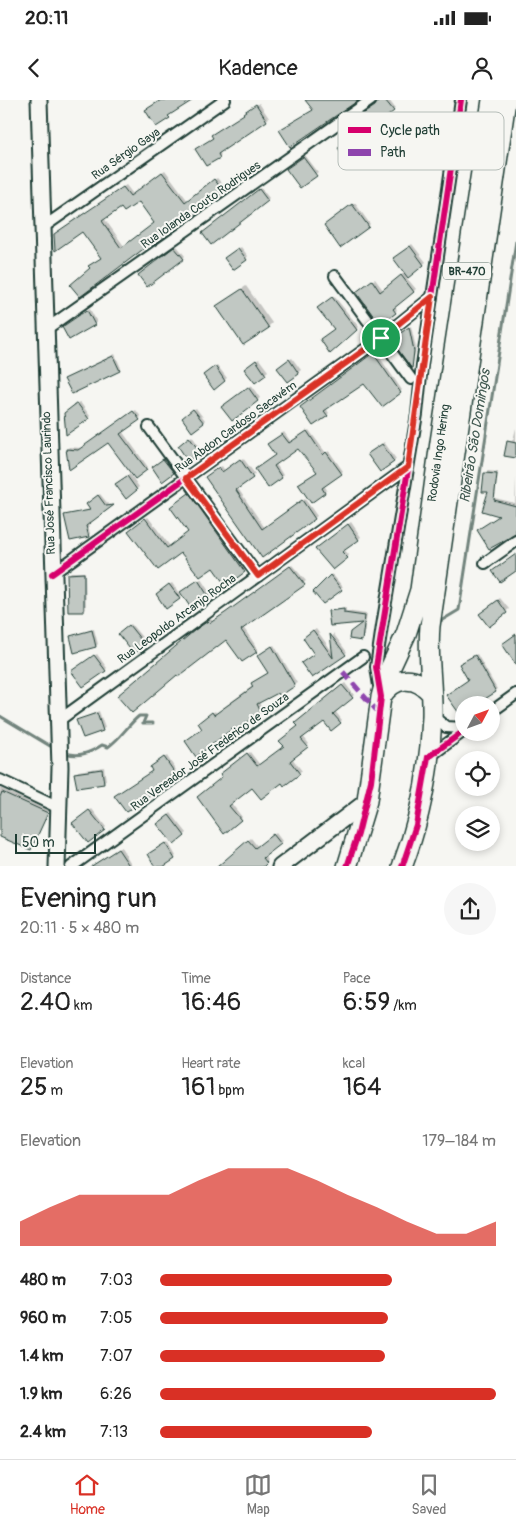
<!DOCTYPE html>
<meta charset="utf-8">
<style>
body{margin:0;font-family:Pangolin,sans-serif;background:#f6f6f6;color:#222;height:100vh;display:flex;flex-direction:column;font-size:19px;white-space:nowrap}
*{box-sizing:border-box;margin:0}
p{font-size:16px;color:#767676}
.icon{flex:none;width:28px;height:28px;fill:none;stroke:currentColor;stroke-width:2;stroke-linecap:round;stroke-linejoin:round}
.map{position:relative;height:766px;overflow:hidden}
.sheet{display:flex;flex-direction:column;background:#fff;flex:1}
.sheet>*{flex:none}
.needle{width:32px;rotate:49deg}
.buttons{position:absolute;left:455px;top:596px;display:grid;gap:10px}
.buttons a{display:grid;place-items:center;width:45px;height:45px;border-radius:50%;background:#fff;box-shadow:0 2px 8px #0003;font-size:25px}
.scale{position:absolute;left:15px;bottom:12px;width:81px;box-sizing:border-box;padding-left:5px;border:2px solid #1f3d34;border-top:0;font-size:14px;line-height:18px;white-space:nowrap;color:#1f3d34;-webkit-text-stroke:4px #f6f6f2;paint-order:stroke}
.pin{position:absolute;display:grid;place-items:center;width:42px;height:42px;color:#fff;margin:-21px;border:2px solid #fff;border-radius:50%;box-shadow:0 1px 5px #0007}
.round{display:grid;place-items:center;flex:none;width:52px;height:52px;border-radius:26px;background:#f6f6f6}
.head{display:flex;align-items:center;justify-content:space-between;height:85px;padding:0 20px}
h1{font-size:28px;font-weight:600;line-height:38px}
.metrics{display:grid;grid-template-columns:repeat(3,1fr);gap:8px;height:85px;padding:5px 20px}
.metrics div{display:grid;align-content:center}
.metrics b{font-size:25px;font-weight:600}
.metrics small{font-size:14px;font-weight:400}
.metrics p{font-size:14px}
.chart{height:140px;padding:10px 20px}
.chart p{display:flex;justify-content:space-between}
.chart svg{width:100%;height:90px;margin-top:5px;fill:#d93025;opacity:.7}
ul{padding:0 20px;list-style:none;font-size:16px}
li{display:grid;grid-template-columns:80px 60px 1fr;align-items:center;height:38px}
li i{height:12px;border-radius:6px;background:#d93025}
.status{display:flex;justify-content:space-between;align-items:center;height:35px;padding:0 25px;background:#fff;direction:ltr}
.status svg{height:14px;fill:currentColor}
header{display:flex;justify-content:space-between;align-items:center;height:65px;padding:0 20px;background:#fff;font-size:22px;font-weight:600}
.dock{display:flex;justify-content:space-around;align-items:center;height:70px;border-top:1px solid #e0e0e0;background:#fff;font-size:14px;color:#767676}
.dock a{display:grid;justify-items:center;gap:2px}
.dock .active{color:#d93025}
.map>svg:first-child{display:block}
.shadow{fill:#0003;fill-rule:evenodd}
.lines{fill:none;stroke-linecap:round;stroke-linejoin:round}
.stream{stroke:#72847d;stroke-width:3}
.building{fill:#c1c8c3;stroke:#1f3d34;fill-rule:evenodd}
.street-casing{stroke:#1f3d34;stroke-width:14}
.secondary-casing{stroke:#1f3d34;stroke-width:19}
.highway-casing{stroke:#1f3d34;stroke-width:22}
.street{stroke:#f6f6f2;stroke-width:10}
.secondary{stroke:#f6f6f2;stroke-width:15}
.highway{stroke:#f6f6f2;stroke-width:19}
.quiet{stroke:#8e44ad;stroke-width:5;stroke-dasharray:10 5;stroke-linecap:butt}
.cycleway-casing{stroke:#f6f6f2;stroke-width:9}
.cycleway{stroke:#d6006c;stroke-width:6}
.route-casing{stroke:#fff;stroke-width:10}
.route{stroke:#d93025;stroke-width:6}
.labels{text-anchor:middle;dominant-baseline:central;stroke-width:4;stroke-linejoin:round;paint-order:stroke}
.shield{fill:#f6f6f2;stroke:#60746d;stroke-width:1}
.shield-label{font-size:11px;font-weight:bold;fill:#1f3d34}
.street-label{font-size:12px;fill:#1f3d34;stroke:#f6f6f2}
.water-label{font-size:14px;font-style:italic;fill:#425a52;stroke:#f6f6f2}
.key{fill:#f6f6f2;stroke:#b6beb9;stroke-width:1}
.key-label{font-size:14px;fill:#1f3d34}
</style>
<div class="status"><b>20:11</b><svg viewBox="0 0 49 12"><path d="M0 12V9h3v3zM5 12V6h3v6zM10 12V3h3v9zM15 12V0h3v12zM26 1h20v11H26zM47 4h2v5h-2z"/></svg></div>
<header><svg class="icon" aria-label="back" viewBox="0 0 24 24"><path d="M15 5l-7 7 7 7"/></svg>Kadence<svg class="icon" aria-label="person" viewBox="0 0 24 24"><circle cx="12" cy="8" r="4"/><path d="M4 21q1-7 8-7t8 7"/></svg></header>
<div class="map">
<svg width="516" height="767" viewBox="0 0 516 767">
<rect width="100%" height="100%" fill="#f6f6f2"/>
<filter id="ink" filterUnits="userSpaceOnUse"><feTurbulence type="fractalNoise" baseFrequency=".02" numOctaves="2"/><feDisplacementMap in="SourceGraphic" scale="10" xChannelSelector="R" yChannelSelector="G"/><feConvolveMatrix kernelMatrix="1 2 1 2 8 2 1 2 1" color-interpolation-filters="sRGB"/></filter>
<g filter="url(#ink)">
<path class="shadow" d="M378 0H389L395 8 393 10 377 5Z
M259 3 269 18 219 52 221 55 207 65 214 38Z
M305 55 318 72 300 86 289 67Z
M165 70 188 101 217 78 226 88 80 195 102 158 82 130 58 132 126 85 133 94ZM139 100 156 122 124 146 104 118 121 106Z
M261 88 269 98 267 100 206 131Z
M355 103 370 124 368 126 327 123Z
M412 144 426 162 406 177 416 189 395 206 397 210 395 212 359 190 375 179 383 190 405 172 397 156Z
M177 146 185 156 183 158 142 173Z
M241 147 248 156 246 159 228 156Z
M246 186 272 223 268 227 221 203Z
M334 196 359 227 331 252 335 229 321 206Z
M90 209 97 222 69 238 63 227Z
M411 226 416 248 412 267 394 238Z
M376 252 402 290 400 292 364 282 326 308 329 313 327 315 304 305Z
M115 254 121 268 119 270 68 277Z
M292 258 301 270 288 280 281 266Z
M259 259 268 271 255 282 248 267Z
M217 265 227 278 214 288 207 273Z
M251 285 260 298 232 319 225 305Z
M80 302 90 316 88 318 68 311Z
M196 308 205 320 203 322 185 316Z
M136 310 141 317 122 331 148 367 146 369 135 377 108 341 70 368 67 349 69 347 81 348Z
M516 328V357L508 342 513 340Z
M309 330 326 353 329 351 343 371 324 385 327 390 312 401 302 382 318 371 299 347 276 364 283 375 268 386 277 355 271 342 284 332 291 342Z
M192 336 201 349 199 351 181 344Z
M384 342 396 359 380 370 371 352Z
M166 357 175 370 173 372 155 365Z
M243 358 255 374 237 387 265 428 305 399 317 416 262 457 209 375 222 366 225 371Z
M488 371 498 372 495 398 515 403 516 378V433L501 415 489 391 485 373Z
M130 374 139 387 126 397 119 382Z
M192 392 247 468 227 484 213 466 182 451 159 468 132 429 148 417 170 446 190 432 174 405Z
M100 394 109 405 113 404 88 423 90 434 88 436 65 416 91 409 90 402Z
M351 422 361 437 344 449 349 455 347 458 319 447Z
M292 465 306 481 243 527 258 549 256 551 199 528 211 519 213 522 229 511Z
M71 472H85L86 509 84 511 69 474Z
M332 474 343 487 315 492Z
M201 479 212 496 193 509 184 490Z
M172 483 181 496 179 498 159 492Z
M500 498 509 509 489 525 483 512Z
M346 508V511L367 514 364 537 361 539 354 530 365 522 331 525 329 511Z
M131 524 146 542 134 552 119 534Z
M94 529 98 544 96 546 71 536Z
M316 529 334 554 333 533 347 552 312 577 316 554 306 536Z
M274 545 297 583 259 602 262 609 260 611 232 627 203 628 202 621 215 611 216 613 270 573 260 554Z
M97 554 107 568 105 570 75 569Z
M477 554 497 589 476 605H464L462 615 448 595 469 580 460 564Z
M345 583 354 595 335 611 342 620 340 622 324 620 303 636 309 644 292 658 302 671 252 686 231 703 242 717 224 732V672L250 652 260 665 285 646 299 626V620Z
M99 611 105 628 84 637 78 620Z
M167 656 176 670 156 686 158 689 156 691 126 710 154 671 153 665Z
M104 667 106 680 104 683 78 687 76 674 78 671Z
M0 688 49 711 33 746 0 735Z
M92 709 106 727 104 729 76 721Z
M171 713 187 733 174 743 161 722Z
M276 733 282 741 264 755 268 760 266 762 218 767 251 738 258 747Z
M168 742 176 756 160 767 151 752Z
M121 747 133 767H90Z"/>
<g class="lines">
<path class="stream" d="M439 522 459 510 516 141
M0 616 55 649
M63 652C78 658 90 653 102 645L108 647C121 638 127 626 139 616H146L143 623H153"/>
</g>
<path class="building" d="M161 0H193L168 16 170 18 156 27 145 10Z
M305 0H359L290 47 279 30 313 10Z
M378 0H385L394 11 362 36 353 24 354 20 375 6Z
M256 4 267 21 218 54 220 58 206 66 195 49 213 38 211 35 244 14 243 13Z
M352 37 361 49 347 60 338 48Z
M303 57 317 76 300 88 286 69Z
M162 72 185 102 214 79 224 92 171 133 152 146 150 144 80 197 70 185 90 168 88 166 101 158 82 132 55 151 54 134 123 87 130 96ZM139 102 154 123 121 148 102 121 121 108 124 112Z
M259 89 268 101 211 145 202 133Z
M352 104 369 127 340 148 324 125Z
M410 146 424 165 408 178 393 158Z
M174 147 184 159 147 187 138 175Z
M238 148 247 160 233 170 224 158Z
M401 175 414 192 393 209 396 213 380 225 356 192 372 180 380 192Z
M242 189 269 228 243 245 216 206Z
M332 197 357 230 330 254 320 239 334 229 317 208Z
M87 210 95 225 69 240 62 227Z
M409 227 414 251 412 269 391 240Z
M373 253 401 293 382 307 364 284 324 311 328 316 313 326 300 307Z
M113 256 120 271 72 294 64 279Z
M289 259 299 274 288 282 277 268Z
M256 260 266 275 255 283 244 269Z
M215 266 225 281 214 290 203 275Z
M248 287 258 301 232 321 221 307Z
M77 303 89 319 66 335 64 313Z
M193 309 204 323 192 332 182 318Z
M133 311 140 320 120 334 147 370 135 379 108 343 69 370 66 349 78 350Z
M307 331 323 355 326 352 342 374 322 388 325 393 311 403 298 384 317 372 298 349 274 366 282 378 268 388 255 369 275 355 267 344 282 334 289 343Z
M189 337 200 352 188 361 178 346Z
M507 341 516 343V358L504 356Z
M382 344 394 362 380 372 367 354Z
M163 359 174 373 162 382 152 367Z
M240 359 253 378 236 390 262 429 302 400 315 419 262 458 205 377 219 367 222 372Z
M484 373 497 374 494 400 516 406V434L489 449 477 430 499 416 482 411 488 392H482Z
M127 376 137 390 126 399 115 384Z
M189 393 245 472 226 486 213 468 200 477 181 453 158 470 128 431 145 418 167 448 188 432 170 407Z
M98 395 106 406 114 405 86 426 89 437 70 441 64 415 90 410 86 404Z
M348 424 359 440 342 452 348 458 333 470 315 449Z
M516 454V471L500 482 492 471Z
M290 466 305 485 241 530 257 552 242 562 226 540 178 577 177 575 132 613 117 596 195 530 208 521 210 523 225 513Z
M84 473V512H68L67 474Z
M330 475 342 490 323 504 313 492Z
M198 480 210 499 193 511 180 492Z
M169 484 180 499 166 509 156 494Z
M498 500 507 513 489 527 479 514Z
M344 509V513L365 516 362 541 349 539 350 532 362 523 330 526 328 511Z
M129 525 145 545 134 554 118 534Z
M92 530 96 547 74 553 70 536Z
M313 530 333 558 330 534 346 555 312 578 301 563 314 554 303 538Z
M516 534V565L502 544Z
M272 546 295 586 280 596 278 593 257 604 261 612 234 631 232 629 196 657 185 641 202 629 198 623 212 612 214 615 253 587 251 583 268 573 257 556Z
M94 555 106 571 83 587 71 571Z
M475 555 496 592 475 605H464V620L446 595 468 580 459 564Z
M342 585 353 598 333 614 341 623 331 631 324 622 301 639 308 647 290 661 300 674 284 686 282 683 261 699 252 688 229 706 241 720 224 734 197 697 222 677 220 674 247 653 257 666 284 646 279 641 298 626 295 623Z
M97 613 103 631 83 638 76 620Z
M164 657 175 673 154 688 157 692 126 712 114 696 152 671 150 667Z
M102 669 104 684 77 688 74 673Z
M2 692 48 713 31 750 0 737V697Z
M89 710 105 730 88 743 72 723Z
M169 715 185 736 174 745 157 724Z
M273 734 281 744 263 758 267 763 263 767H217L248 740 255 748Z
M165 743 175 759 163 767H155L148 754Z
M118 749 130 767H90Z"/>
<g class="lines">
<g class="street-casing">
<path id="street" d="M42 128 225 0
M335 176 411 279
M45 230 371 0
M149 327 258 476
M485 463 516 441
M52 474 381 238 432 197
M379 586 376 567 382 526 417 314 422 265 461 0
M491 612 516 594
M432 616 446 627 464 628
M58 621 408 367
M429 657 464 631
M0 680 59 708
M71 767 363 557"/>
</g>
<g class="secondary-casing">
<path id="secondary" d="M39 0 60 667 57 767
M280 767 367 701"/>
</g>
<g class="highway-casing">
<path id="highway" d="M381 597C394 576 415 575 431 593
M347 767 367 701 381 597 387 575 406 534 420 490 440 342 492 0
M402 767C420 720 430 667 432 617 433 586 427 556 430 526L506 0"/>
</g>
<use href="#street" class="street"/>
<use href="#secondary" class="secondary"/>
<use href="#highway" class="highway"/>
<path class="quiet" d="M343 572 379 613"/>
<g class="cycleway-casing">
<path id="cycleway" d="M52 474 381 238 432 197
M347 767 358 734 371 681 381 597 376 567 417 314 422 265 461 0
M402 767 416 725 428 657 464 631"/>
</g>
<use href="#cycleway" class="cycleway"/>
</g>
</g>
<g class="lines" filter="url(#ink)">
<g class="route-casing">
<path id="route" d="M432 197 408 367 258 476 186 378 381 238Z"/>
</g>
<use href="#route" class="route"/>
</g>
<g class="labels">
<rect class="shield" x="443" y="162.5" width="48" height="17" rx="4"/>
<g class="shield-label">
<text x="467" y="171">BR-470</text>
</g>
<g class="street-label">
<text transform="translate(126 54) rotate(-35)">Rua Sérgio Gaya</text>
<text transform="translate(201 105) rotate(-35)">Rua Iolanda Couto Rodrigues</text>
<text transform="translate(236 327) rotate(-36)">Rua Abdon Cardoso Sacavém</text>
<text transform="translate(439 353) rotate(-82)">Rodovia Ingo Hering</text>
<text transform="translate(49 383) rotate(-92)">Rua José Francisco Laurindo</text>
<text transform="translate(177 519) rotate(-36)">Rua Leopoldo Arcanjo Rocha</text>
<text transform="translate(210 652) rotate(-36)">Rua Vereador José Frederico de Souza</text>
</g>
<g class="water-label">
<text transform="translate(475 336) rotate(-81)">Ribeirão São Domingos</text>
</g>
</g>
<rect x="338" y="12" width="166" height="58" rx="8" class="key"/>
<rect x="348" y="27" width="23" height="6" fill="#d6006c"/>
<rect x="348" y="49" width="23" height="7" fill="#8e44ad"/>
<g class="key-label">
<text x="380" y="35">Cycle path</text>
<text x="380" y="57">Path</text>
</g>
</svg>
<div class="buttons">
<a><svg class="needle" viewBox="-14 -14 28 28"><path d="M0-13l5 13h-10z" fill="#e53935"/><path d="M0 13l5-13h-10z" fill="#767676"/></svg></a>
<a><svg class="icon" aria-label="locate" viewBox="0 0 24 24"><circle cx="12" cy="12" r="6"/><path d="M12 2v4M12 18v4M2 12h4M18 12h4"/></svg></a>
<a><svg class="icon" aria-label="layers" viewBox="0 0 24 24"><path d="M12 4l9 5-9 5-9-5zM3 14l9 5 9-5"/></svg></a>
</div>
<div class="scale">50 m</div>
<div class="pin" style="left:381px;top:238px;background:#1e9e55"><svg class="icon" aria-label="arrive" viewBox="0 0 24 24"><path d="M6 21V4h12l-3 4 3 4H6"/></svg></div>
</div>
<section class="sheet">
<div class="head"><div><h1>Evening run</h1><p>20:11 · 5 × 480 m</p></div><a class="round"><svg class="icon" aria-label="share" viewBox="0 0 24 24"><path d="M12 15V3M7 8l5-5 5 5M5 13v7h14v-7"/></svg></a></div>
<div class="metrics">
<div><p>Distance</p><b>2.40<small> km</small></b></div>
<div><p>Time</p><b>16:46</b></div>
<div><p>Pace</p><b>6:59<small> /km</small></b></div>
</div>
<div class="metrics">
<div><p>Elevation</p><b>25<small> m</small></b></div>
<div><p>Heart rate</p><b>161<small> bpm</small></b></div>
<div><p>kcal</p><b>164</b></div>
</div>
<div class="chart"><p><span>Elevation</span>179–184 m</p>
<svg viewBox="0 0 160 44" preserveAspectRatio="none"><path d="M0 44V32L10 25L20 19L30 19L40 19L50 19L60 12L70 6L80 6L90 6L100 12L110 19L120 25L130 32L140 38L150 38L160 32V44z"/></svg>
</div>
<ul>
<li><b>480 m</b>7:03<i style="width:69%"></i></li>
<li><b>960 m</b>7:05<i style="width:68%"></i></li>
<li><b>1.4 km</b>7:07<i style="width:67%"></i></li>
<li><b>1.9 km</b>6:26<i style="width:100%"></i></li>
<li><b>2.4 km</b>7:13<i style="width:63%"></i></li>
</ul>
</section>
<nav class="dock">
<a class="active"><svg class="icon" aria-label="home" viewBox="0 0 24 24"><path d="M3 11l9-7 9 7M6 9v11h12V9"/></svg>Home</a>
<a><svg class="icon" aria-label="map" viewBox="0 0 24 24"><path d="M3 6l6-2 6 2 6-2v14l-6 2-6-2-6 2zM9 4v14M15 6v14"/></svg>Map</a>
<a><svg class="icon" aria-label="saved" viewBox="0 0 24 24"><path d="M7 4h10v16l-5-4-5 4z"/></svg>Saved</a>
</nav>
